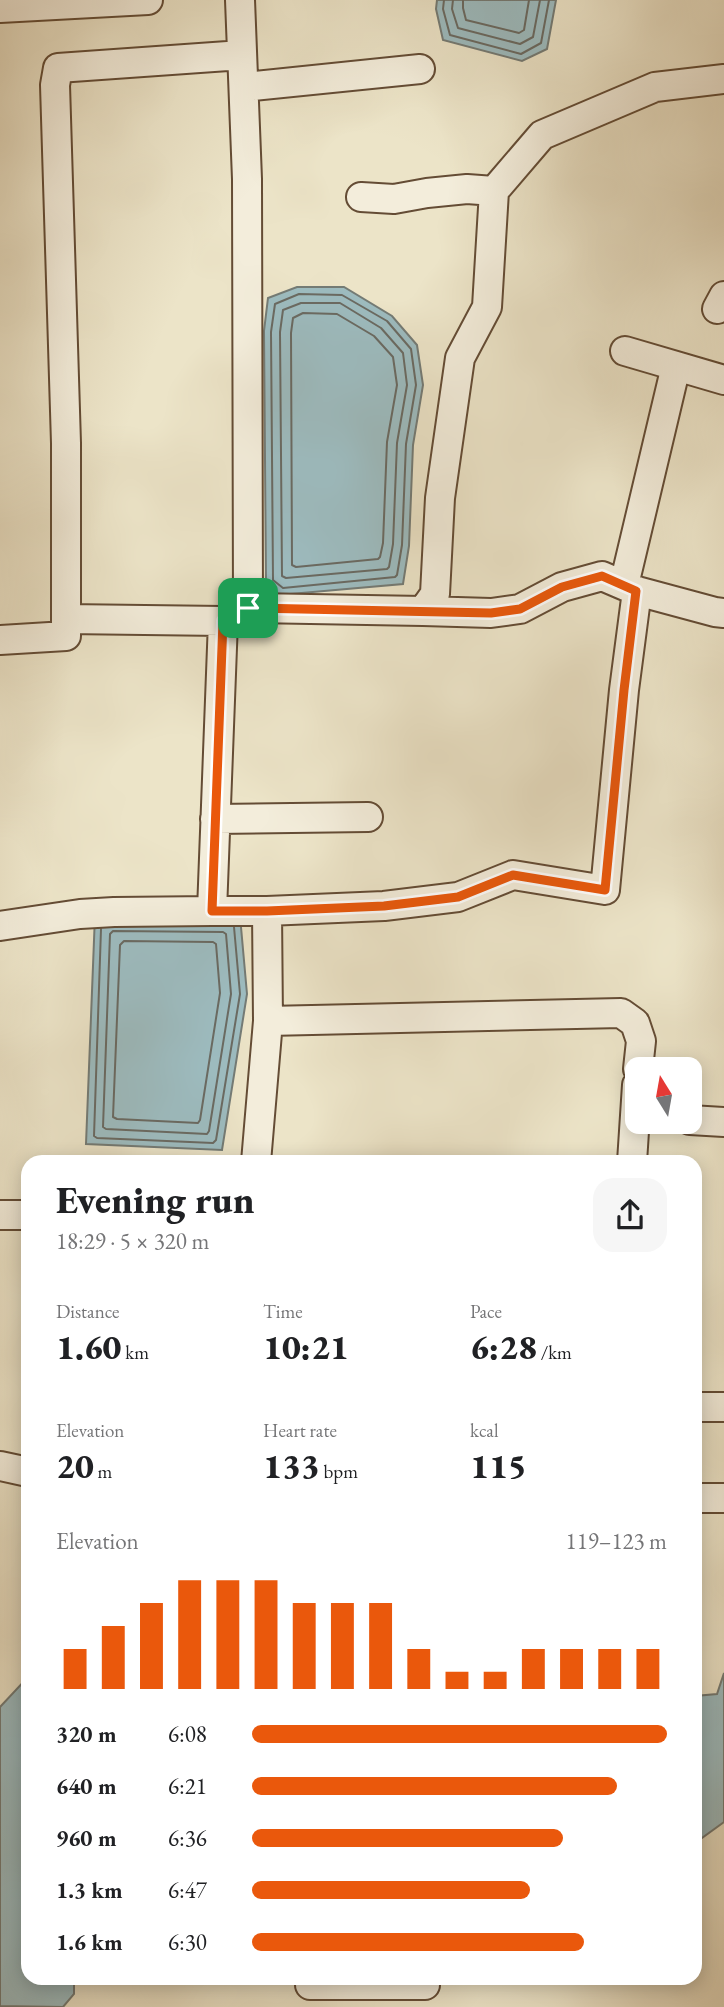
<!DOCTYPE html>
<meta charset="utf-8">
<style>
body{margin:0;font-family:"EB Garamond",serif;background:#f6f6f6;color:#202124;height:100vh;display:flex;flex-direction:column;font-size:26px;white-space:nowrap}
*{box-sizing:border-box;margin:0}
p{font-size:23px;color:#757577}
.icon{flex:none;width:38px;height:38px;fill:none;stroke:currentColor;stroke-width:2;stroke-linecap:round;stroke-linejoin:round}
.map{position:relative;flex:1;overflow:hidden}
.side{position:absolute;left:21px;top:1155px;width:681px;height:830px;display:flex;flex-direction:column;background:#fff;border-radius:21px;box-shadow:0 4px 18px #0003}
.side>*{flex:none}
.needle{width:46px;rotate:349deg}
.controls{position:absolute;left:625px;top:1057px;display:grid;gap:14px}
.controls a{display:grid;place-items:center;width:77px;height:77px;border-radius:14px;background:#fff;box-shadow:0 4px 18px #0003;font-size:35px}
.pin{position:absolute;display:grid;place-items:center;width:60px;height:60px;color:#fff;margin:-30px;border-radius:14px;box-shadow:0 4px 10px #0006}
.round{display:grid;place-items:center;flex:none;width:74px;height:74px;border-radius:21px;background:#f6f6f6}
.overview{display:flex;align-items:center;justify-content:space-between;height:119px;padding:0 35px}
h1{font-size:38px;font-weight:800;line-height:52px}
.figures{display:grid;grid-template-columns:repeat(3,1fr);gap:10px;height:119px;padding:7px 35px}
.figures div{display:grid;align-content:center}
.figures b{font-size:35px;font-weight:800}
.figures small{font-size:19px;font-weight:400}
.figures p{font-size:19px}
.chart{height:196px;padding:14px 35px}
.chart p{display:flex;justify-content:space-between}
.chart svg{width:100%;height:126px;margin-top:7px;stroke:#ea580c;stroke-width:6}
ul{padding:0 35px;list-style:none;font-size:23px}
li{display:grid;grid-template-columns:112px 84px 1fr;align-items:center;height:52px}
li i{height:18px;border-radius:9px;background:#ea580c}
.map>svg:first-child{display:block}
.water{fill:#9dbcc0;stroke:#747b75;stroke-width:2}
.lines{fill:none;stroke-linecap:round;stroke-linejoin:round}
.shore{stroke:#6a6a62;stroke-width:2}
.minor-casing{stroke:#644c35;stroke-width:32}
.minor{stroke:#f3eddb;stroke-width:28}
.route-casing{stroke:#fff;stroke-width:14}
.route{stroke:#ea580c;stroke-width:9}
</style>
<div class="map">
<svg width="724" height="2007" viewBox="0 0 724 2007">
<rect width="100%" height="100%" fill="#ece4c8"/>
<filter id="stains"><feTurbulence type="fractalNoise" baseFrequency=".00286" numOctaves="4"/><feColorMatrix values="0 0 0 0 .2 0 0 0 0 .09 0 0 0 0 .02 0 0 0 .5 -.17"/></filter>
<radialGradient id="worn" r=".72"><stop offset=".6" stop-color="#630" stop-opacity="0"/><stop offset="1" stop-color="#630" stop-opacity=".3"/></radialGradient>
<path class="water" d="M437 0H556L547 49 522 61 443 40 436 9Z
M297 287H344L392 316 417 345 423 385 413 445 409 546 403 584 279 595 266 584 264 331 268 298Z
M95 915 240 916 247 994 222 1150 86 1144Z
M724 1673V1822L695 1843V1696L717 1694Z
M28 1677V1978H74V1994L63 2007 0 2006V1707Z"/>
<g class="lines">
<path class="shore" d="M444 0 443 9 450 35 521 54 541 43 549 0
M453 0 452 9 458 28 520 44 533 37 540 0
M463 0V8L466 20 519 33 524 30 529 0
M299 294 342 295 387 321 411 349 416 385 406 444 402 545 397 575 395 577 283 588 273 580 271 332 275 304Z
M301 303H340L381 328 403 353 407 385 397 443 393 544 389 567 387 569 286 578 282 576 280 332 283 310Z
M303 313 337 314 374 336 393 357 397 385 387 442 383 543 380 557 378 559 296 567 292 565 291 333 293 318Z
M101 929 94 1136 97 1138 213 1143 216 1140 240 994 234 927
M113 931 223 932 226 934 231 994 209 1131 207 1134 106 1129 103 1127 110 934Z
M124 941 213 942 216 944 220 993 200 1120 198 1123 117 1119 113 1117 120 945Z"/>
<g class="minor-casing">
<path id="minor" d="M240 0 247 179 248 608
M0 8 148 0
M244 87 420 69
M361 197 394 199 427 193 467 189 494 191
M717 309 724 296
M625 351 724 380
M624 585 676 366
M423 611 491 613 520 609 562 587 602 576 637 591 715 612 724 613
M66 619 223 621
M0 640 66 636V443L55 85 58 68 242 55
M215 819 368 817
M267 911 384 906 458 897 513 875 605 890 624 690 637 591
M0 926 80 914 114 912 212 911
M268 1021 267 911H212L223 621 248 608 423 611 435 594 440 498 460 358 487 307 494 191 542 135 655 87 724 79
M690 1120 724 1122
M256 1162 268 1021 621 1013 635 1023 641 1041 638 1069
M632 1162 637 1085
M0 1215H28
M695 1407H724
M0 1466 28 1472
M695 1498H724
M310 1985H425"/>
</g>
<use href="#minor" class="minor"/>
</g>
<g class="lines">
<g class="route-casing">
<path id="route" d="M602 576 636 591 624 690 605 890 513 875 458 897 384 906 267 911H212L223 621 248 608 491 613 520 609 562 587Z"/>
</g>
<use href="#route" class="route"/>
</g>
<rect width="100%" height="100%" filter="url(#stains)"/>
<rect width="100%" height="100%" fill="url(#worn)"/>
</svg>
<div class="controls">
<a><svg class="needle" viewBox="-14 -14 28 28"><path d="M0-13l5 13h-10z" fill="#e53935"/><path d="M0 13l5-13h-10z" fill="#757577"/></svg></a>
</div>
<div class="pin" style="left:248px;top:608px;background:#1e9e55"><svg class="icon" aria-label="arrive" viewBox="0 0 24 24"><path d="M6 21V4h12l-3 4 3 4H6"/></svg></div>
<section class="side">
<div class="overview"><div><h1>Evening run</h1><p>18:29 · 5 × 320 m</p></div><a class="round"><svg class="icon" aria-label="share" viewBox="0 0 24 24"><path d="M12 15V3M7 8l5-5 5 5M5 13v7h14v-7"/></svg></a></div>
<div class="figures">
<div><p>Distance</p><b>1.60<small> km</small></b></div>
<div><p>Time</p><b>10:21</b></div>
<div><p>Pace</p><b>6:28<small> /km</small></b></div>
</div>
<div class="figures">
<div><p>Elevation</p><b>20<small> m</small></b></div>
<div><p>Heart rate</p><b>133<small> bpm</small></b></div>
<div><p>kcal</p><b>115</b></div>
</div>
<div class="chart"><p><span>Elevation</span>119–123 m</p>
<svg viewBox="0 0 160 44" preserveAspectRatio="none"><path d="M5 44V30M15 44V22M25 44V14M35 44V6M45 44V6M55 44V6M65 44V14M75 44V14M85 44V14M95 44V30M105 44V38M115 44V38M125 44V30M135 44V30M145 44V30M155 44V30"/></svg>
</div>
<ul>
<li><b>320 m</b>6:08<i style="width:100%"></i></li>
<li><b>640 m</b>6:21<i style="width:88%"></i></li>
<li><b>960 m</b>6:36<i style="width:75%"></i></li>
<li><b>1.3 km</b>6:47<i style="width:67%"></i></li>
<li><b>1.6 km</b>6:30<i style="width:80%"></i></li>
</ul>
</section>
</div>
